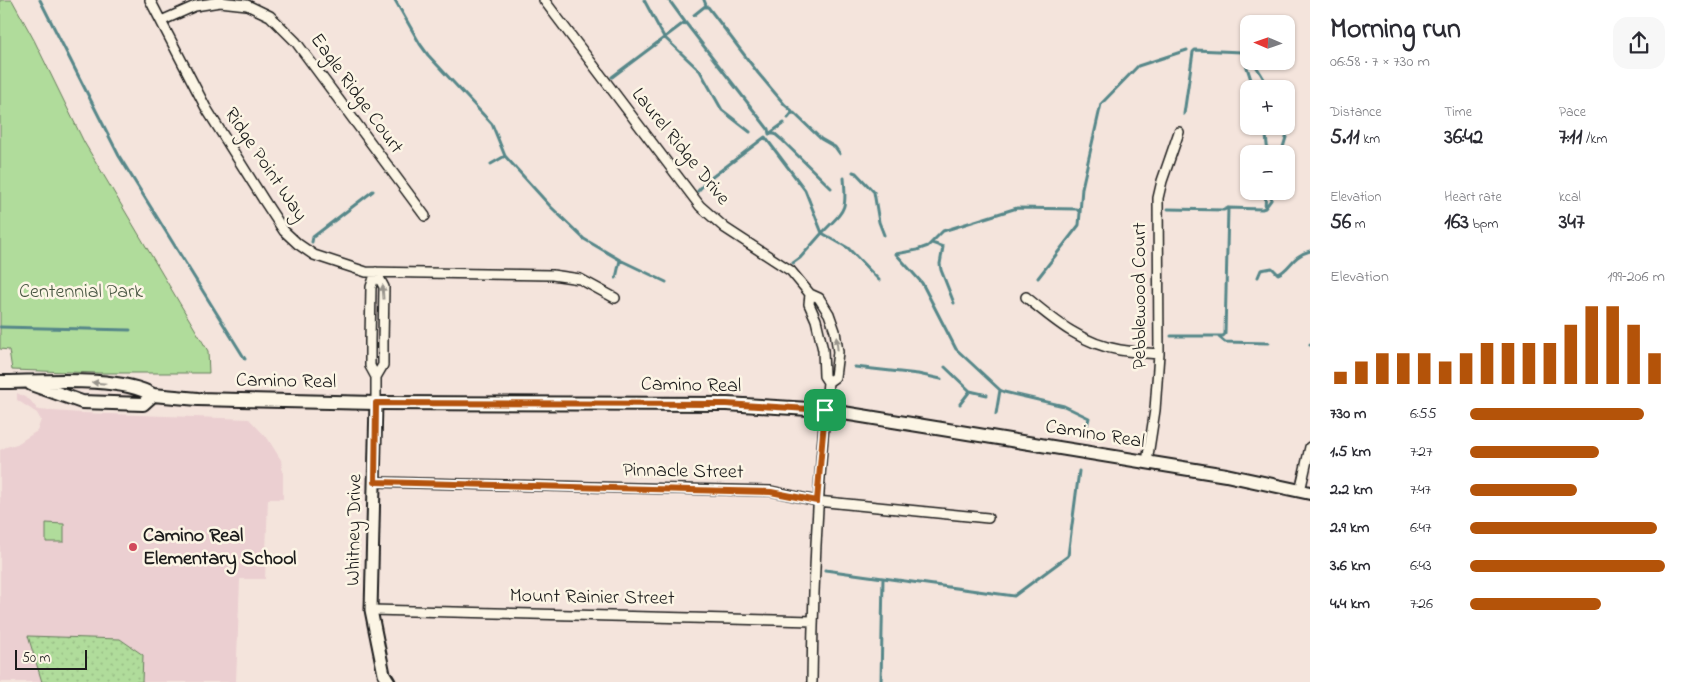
<!DOCTYPE html>
<meta charset="utf-8">
<style>
body{margin:0;font-family:"Indie Flower",sans-serif;background:#f7f7f7;color:#2b2b33;height:100vh;display:flex;flex-direction:column;font-size:19px;white-space:nowrap}
*{box-sizing:border-box;margin:0}
p{font-size:16px;color:#7c7c81}
.icon{flex:none;width:28px;height:28px;fill:none;stroke:currentColor;stroke-width:2;stroke-linecap:round;stroke-linejoin:round}
.map{position:relative;flex:1;overflow:hidden}
.panel{display:flex;flex-direction:column;background:#fff;width:375px}
.panel>*{flex:none}
.needle{width:32px;rotate:272deg}
.controls{position:absolute;left:1240px;top:15px;display:grid;gap:10px}
.controls a{display:grid;place-items:center;width:55px;height:55px;border-radius:10px;background:#fff;box-shadow:0 1px 4px #0004;font-size:25px}
.scale{position:absolute;left:15px;bottom:12px;width:72px;box-sizing:border-box;padding-left:5px;border:2px solid #1c1c1c;border-top:0;font-size:14px;line-height:18px;white-space:nowrap;color:#1c1c1c;-webkit-text-stroke:4px #fcf5e5;paint-order:stroke}
.pin{position:absolute;display:grid;place-items:center;width:42px;height:42px;color:#fff;margin:-21px;border-radius:10px;box-shadow:0 2px 8px #0006}
.round{display:grid;place-items:center;flex:none;width:52px;height:52px;border-radius:15px;background:#f7f7f7}
.overview{display:flex;align-items:center;justify-content:space-between;height:85px;padding:0 20px}
h1{font-size:28px;font-weight:700;line-height:38px}
.stats{display:grid;grid-template-columns:repeat(3,1fr);gap:8px;height:85px;padding:5px 20px}
.stats div{display:grid;align-content:center}
.stats b{font-size:21px;font-weight:700}
.stats small{font-size:14px;font-weight:400}
.stats p{font-size:14px}
.chart{height:140px;padding:10px 20px}
.chart p{display:flex;justify-content:space-between}
.chart svg{width:100%;height:90px;margin-top:5px;stroke:#b45309;stroke-width:6}
ul{padding:0 20px;list-style:none;font-size:16px}
li{display:grid;grid-template-columns:80px 60px 1fr;align-items:center;height:38px}
li i{height:12px;border-radius:6px;background:#b45309}
main{display:flex;flex:1;min-height:0}
.map>svg:first-child{display:block}
.built{fill:#ebcfd1}
.grass{fill:url(#grass-dots);stroke:#667c5c}
.park{fill:#b0dc9b;stroke:#667c5c}
.lines{fill:none;stroke-linecap:round;stroke-linejoin:round}
.stream{stroke:#568789;stroke-width:3}
.minor-casing{stroke:#1c1c1c;stroke-width:12}
.tertiary-casing{stroke:#1c1c1c;stroke-width:15}
.secondary-casing{stroke:#1c1c1c;stroke-width:16}
.minor{stroke:#fcf5e5;stroke-width:9}
.tertiary{stroke:#fcf5e5;stroke-width:11}
.secondary{stroke:#fcf5e5;stroke-width:12}
.oneway{fill:#97938b}
.route-casing{stroke:#fff;stroke-width:10}
.route{stroke:#b45309;stroke-width:6}
.poi-dot{fill:#d1495b;stroke:#fcf5e5;stroke-width:2}
.labels{text-anchor:middle;dominant-baseline:central;stroke-width:5;stroke-linejoin:round;paint-order:stroke}
.street-label{font-size:20px;fill:#1c1c1c;stroke:#fcf5e5}
.park-label{font-size:20px;fill:#485642;stroke:#fcf5e5}
.poi-label{font-size:20px;font-weight:bold;fill:#1c1c1c;stroke:#fcf5e5;text-anchor:start}
</style>
<main>
<div class="map">
<svg width="1310" height="682" viewBox="0 0 1310 682">
<defs>
<pattern id="grass-dots" width="8" height="8" patternUnits="userSpaceOnUse" patternTransform="scale(1.25)"><rect width="8" height="8" fill="#b0dc9b"/><path d="M2 2h.1M6 6h.1" fill="none" stroke="#97bc85" stroke-width="1.8" stroke-linecap="round"/></pattern>
</defs>
<rect width="100%" height="100%" fill="#f4e4dc"/>
<filter id="ink" filterUnits="userSpaceOnUse"><feTurbulence type="fractalNoise" baseFrequency=".02" numOctaves="2"/><feDisplacementMap in="SourceGraphic" scale="10" xChannelSelector="R" yChannelSelector="G"/><feConvolveMatrix kernelMatrix="1 2 1 2 8 2 1 2 1" color-interpolation-filters="sRGB"/></filter>
<g filter="url(#ink)">
<path class="built" d="M17 393 30 400 38 410 82 413 249 419 268 439 281 460 283 474V499H268L265 579H240L236 682H0V450L6 447 17 444 37 431 41 420 37 413 17 400Z"/>
<path class="grass" d="M28 636 120 639 143 655 142 682H42Z"/>
<path class="park" d="M0 0H12L34 40 84 142 208 351 209 373H98L12 370 9 350 0 349Z
M46 523 64 524V542H46Z"/>
<g class="lines">
<path class="stream" d="M40 0 119 156 245 359
M395 0 420 44 428 55 492 124 505 156 551 207 584 239 620 260
M644 0 664 37 700 71 722 110 750 132
M669 0 685 22 768 129 769 134 784 123
M704 0 706 5 704 7
M694 15 704 7H708L758 73 785 105 791 110 792 113
M1242 52 1254 89
M1253 61 1270 89
M612 77 685 22
M1184 114 1193 52 1195 50 1242 52 1249 56
M788 118 792 113H794L821 139 835 147 840 154
M1265 126 1268 154
M769 134H775L782 140 831 188
M1281 154 1287 134 1286 125
M491 164 505 156
M853 172 856 173 874 192 879 222 884 235
M698 191 707 181 765 137 805 190 822 233C845 209 847 212 844 178
M1265 208 1271 200 1273 191
M1168 209 1224 210 1228 208
M1080 213 1077 209 1017 208 943 231 928 246 917 250 896 254 922 283 956 349 1000 390 1004 392 1064 406 1089 418 1086 429
M312 242 313 237 373 191
M932 243 943 247 940 264 941 270 954 303
M793 263 800 258 822 233 848 248 879 280
M1258 277 1261 270 1272 268 1278 274C1290 270 1291 256 1310 251
M616 278 620 260 666 282
M1038 278 1079 225 1082 188 1101 104 1138 66 1187 50
M0 327 130 330
M1171 336H1223L1225 334 1228 208 1262 209 1265 208 1266 191
M1219 337 1225 342 1269 343
M1310 344V345
M855 367 918 374 941 379
M945 367 970 391 960 404
M970 391 987 395
M996 414 1000 390
M825 570 883 578 881 682
M883 578 1014 596 1068 556 1079 471"/>
<g class="minor-casing">
<path id="minor" d="M150 0 206 108 265 202 284 231 298 244 314 255 366 272 552 275 580 279 615 298
M544 0 700 206 725 228 791 271 810 294 819 298 829 314 835 331 838 352 835 377 828 382
M161 21 195 6 220 2 247 5 270 16 296 42 425 216
M810 294 809 304 816 320 823 350 824 376 828 382C818 482 813 582 812 682
M1026 297C1055 321 1082 344 1120 350 1133 352 1146 353 1159 354
M376 377 383 365V342L384 287 376 272
M376 403V377L370 366V341L371 287 376 272
M1147 462 1155 410 1159 354 1158 198 1162 181 1179 132
M375 482 771 491 817 501 988 518
M1300 491 1310 447
M371 610 813 621"/>
</g>
<g class="tertiary-casing">
<path id="tertiary" d="M376 403 371 610 384 674 389 682"/>
</g>
<g class="secondary-casing">
<path id="secondary" d="M0 382C40 382 120 375 153 395L198 399 376 403 727 404 825 410 1226 475 1310 493
M31 384 82 402 143 404 153 395"/>
</g>
<use href="#minor" class="minor"/>
<use href="#tertiary" class="tertiary"/>
<use href="#secondary" class="secondary"/>
</g>
<defs><path id="oneway-solid" d="M-6-.8H1V-3.2L6.5 0L1 3.2V.8H-6Z" transform="scale(1.25)"/></defs>
<g class="oneway">
<use href="#oneway-solid" transform="translate(383 292) rotate(-94)"/>
<use href="#oneway-solid" transform="translate(837 344) rotate(-96)"/>
<use href="#oneway-solid" transform="translate(99 383) rotate(-175)"/>
</g>
</g>
<g class="lines" filter="url(#ink)">
<g class="route-casing">
<path id="route" d="M376 403 726 404 825 410 817 501 771 492 375 482Z"/>
</g>
<use href="#route" class="route"/>
</g>
<circle class="poi-dot" cx="133" cy="547" r="5"/>
<g class="labels">
<g class="street-label">
<text transform="translate(356 94) rotate(54)">Eagle Ridge Court</text>
<text transform="translate(680 147) rotate(51)">Laurel Ridge Drive</text>
<text transform="translate(265 165) rotate(56)">Ridge Point Way</text>
<text transform="translate(1140 296) rotate(-90)">Pebblewood Court</text>
<text transform="translate(286 382) rotate(1)">Camino Real</text>
<text transform="translate(691 386) rotate(1)">Camino Real</text>
<text transform="translate(1095 435) rotate(9)">Camino Real</text>
<text transform="translate(683 472) rotate(1)">Pinnacle Street</text>
<text transform="translate(355 530) rotate(-89)">Whitney Drive</text>
<text transform="translate(592 598) rotate(1)">Mount Rainier Street</text>
</g>
<g class="park-label">
<text x="81" y="292">Centennial Park</text>
</g>
<g class="poi-label">
<text x="143" y="536">Camino Real<tspan x="143" dy="23">Elementary School</tspan></text>
</g>
</g>
</svg>
<div class="controls">
<a><svg class="needle" viewBox="-14 -14 28 28"><path d="M0-13l5 13h-10z" fill="#e53935"/><path d="M0 13l5-13h-10z" fill="#7c7c81"/></svg></a>
<a>+</a>
<a>−</a>
</div>
<div class="scale">50 m</div>
<div class="pin" style="left:825px;top:410px;background:#1e9e55"><svg class="icon" aria-label="arrive" viewBox="0 0 24 24"><path d="M6 21V4h12l-3 4 3 4H6"/></svg></div>
</div>
<section class="panel">
<div class="overview"><div><h1>Morning run</h1><p>06:58 · 7 × 730 m</p></div><a class="round"><svg class="icon" aria-label="share" viewBox="0 0 24 24"><path d="M12 15V3M7 8l5-5 5 5M5 13v7h14v-7"/></svg></a></div>
<div class="stats">
<div><p>Distance</p><b>5.11<small> km</small></b></div>
<div><p>Time</p><b>36:42</b></div>
<div><p>Pace</p><b>7:11<small> /km</small></b></div>
</div>
<div class="stats">
<div><p>Elevation</p><b>56<small> m</small></b></div>
<div><p>Heart rate</p><b>163<small> bpm</small></b></div>
<div><p>kcal</p><b>347</b></div>
</div>
<div class="chart"><p><span>Elevation</span>199–206 m</p>
<svg viewBox="0 0 160 44" preserveAspectRatio="none"><path d="M5 44V38M15 44V33M25 44V29M35 44V29M45 44V29M55 44V33M65 44V29M75 44V24M85 44V24M95 44V24M105 44V24M115 44V15M125 44V6M135 44V6M145 44V15M155 44V29"/></svg>
</div>
<ul>
<li><b>730 m</b>6:55<i style="width:89%"></i></li>
<li><b>1.5 km</b>7:27<i style="width:66%"></i></li>
<li><b>2.2 km</b>7:47<i style="width:55%"></i></li>
<li><b>2.9 km</b>6:47<i style="width:96%"></i></li>
<li><b>3.6 km</b>6:43<i style="width:100%"></i></li>
<li><b>4.4 km</b>7:26<i style="width:67%"></i></li>
</ul>
</section>
</main>
